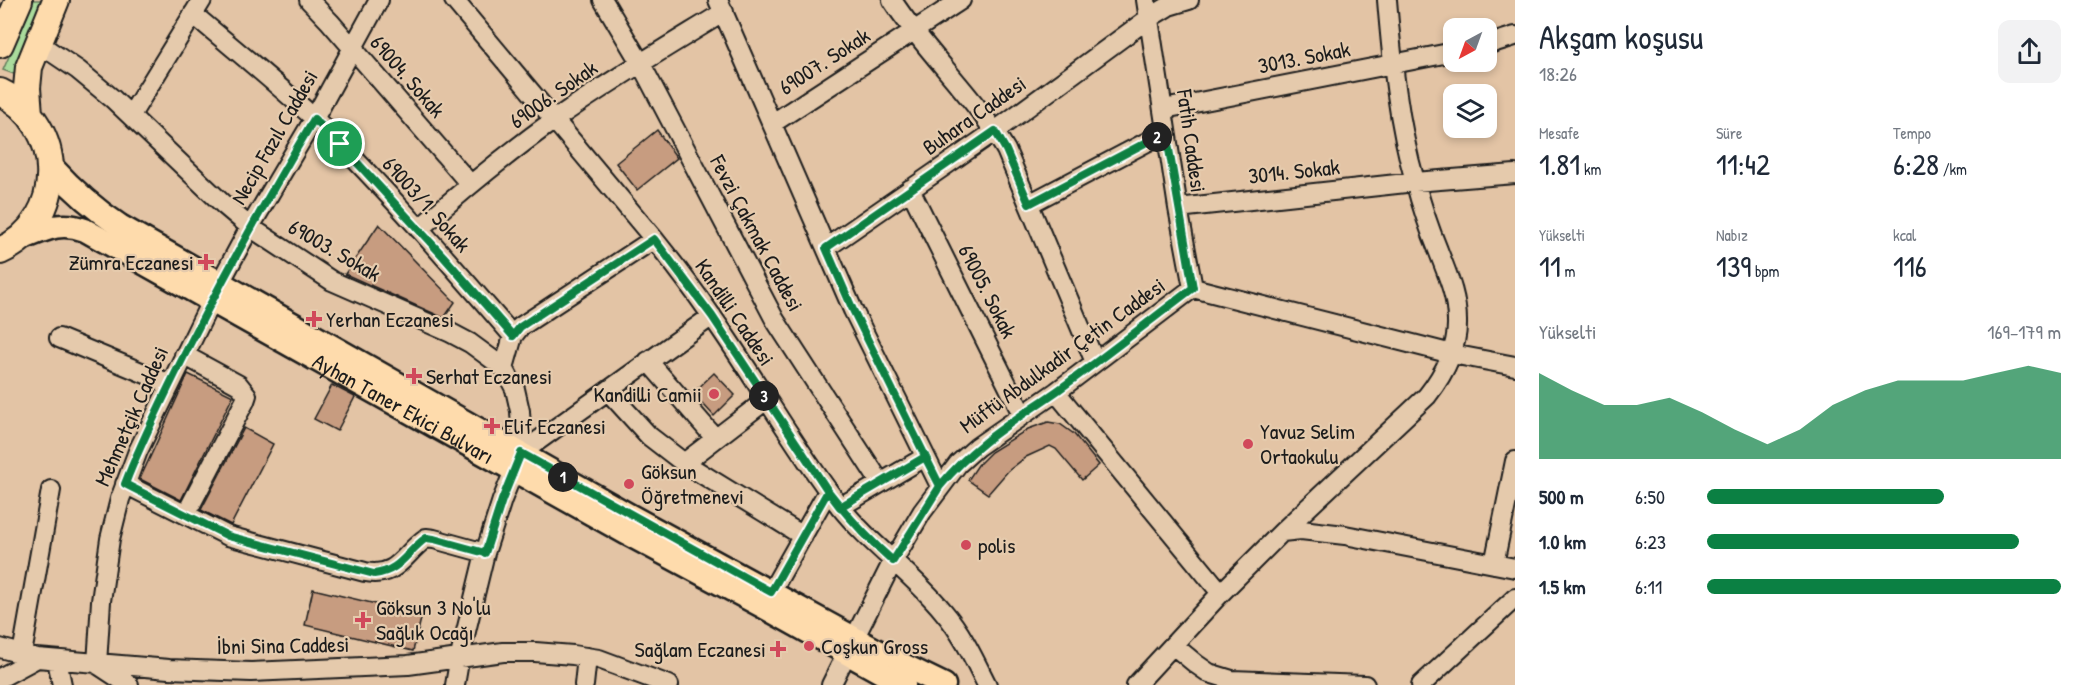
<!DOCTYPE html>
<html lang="tr">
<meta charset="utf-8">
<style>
body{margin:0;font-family:"Patrick Hand",sans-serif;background:#f2f2f3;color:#1f2937;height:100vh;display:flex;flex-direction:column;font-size:22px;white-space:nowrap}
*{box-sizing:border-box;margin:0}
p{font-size:20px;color:#747a83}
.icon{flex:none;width:33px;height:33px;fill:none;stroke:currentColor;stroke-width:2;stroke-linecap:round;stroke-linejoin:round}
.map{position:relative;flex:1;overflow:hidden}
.drawer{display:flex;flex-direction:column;background:#fff;width:570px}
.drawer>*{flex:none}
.needle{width:39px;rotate:221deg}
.tools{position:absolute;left:1443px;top:18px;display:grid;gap:12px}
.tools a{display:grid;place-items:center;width:54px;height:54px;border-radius:12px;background:#fff;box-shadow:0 3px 9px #0003;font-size:30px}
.pin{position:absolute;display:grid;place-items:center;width:51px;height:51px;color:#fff;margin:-26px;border:3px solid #fff;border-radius:50%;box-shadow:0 2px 6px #0007}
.km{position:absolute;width:30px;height:30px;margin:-15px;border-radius:50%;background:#222;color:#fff;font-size:16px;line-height:30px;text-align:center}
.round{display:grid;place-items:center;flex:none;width:63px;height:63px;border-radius:12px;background:#f2f2f3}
.overview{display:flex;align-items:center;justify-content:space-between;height:102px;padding:0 24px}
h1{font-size:33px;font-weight:600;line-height:45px}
.metrics{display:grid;grid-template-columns:repeat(3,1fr);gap:9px;height:102px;padding:6px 24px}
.metrics div{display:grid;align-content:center}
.metrics b{font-size:30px;font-weight:600}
.metrics small{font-size:16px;font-weight:400}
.metrics p{font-size:16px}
.chart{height:168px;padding:12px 24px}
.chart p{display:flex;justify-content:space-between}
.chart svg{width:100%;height:108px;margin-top:6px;fill:#0b8043;opacity:.7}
ul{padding:0 24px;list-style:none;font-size:20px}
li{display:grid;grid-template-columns:96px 72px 1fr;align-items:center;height:45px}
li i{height:15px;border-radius:8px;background:#0b8043}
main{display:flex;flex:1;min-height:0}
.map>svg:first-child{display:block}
.green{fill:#aadb9c;stroke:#637c5c;stroke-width:1.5}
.building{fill:#c79c80;stroke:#1c1c1c;stroke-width:1.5}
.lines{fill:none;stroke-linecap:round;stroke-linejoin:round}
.minor-casing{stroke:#1c1c1c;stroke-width:22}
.major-casing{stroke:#1c1c1c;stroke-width:27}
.highway-casing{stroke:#1c1c1c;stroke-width:30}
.minor{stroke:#e5caac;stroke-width:18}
.major{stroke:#fedbac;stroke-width:22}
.highway{stroke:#fedbac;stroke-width:26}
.route-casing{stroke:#fff;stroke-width:12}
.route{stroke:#0b8043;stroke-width:8}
.poi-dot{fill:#d1495b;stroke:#e5caac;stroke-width:2}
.labels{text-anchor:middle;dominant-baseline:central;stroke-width:4.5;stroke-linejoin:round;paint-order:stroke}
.street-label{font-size:22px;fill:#1c1c1c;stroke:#e5caac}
.poi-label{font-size:22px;fill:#1c1c1c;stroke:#e5caac;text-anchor:start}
</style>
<main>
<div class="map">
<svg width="1515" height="685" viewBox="0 0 1515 685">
<rect width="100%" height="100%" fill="#e3c4a5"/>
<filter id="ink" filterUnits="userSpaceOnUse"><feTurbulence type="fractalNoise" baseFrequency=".0167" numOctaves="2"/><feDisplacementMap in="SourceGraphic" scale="12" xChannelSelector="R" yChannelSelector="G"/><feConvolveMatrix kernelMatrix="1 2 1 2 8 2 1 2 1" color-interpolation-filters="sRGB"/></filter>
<g filter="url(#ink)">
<path class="green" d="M34 0H46L14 74 3 70Z"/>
<path class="building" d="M657 130 677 158 637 190 616 163Z
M379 224 455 302 444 318 345 274Z
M714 373 735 395 714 416 693 393Z
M188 374 233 396 181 500 140 479Z
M332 385 355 397 337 431 314 419Z
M1048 422 1060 424 1074 434 1099 465 1082 480 1056 449 1050 446 1026 457 1008 471 988 494 968 480 978 465 991 452 1028 429Z
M244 428 273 444 231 525 201 510Z
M313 589 422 615 413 651 305 625Z"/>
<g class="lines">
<g class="minor-casing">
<path id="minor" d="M309 0 330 22 470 184
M454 0 654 239C674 264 693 289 711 315 755 377 792 444 838 504 869 544 911 572 943 611 962 633 974 659 987 685
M603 0 641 64 775 320 880 482
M718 0 853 310 940 486
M892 0C926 53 975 96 1006 150L1095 362
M1146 0 1178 208 1193 288
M193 14C234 49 278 84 317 121 386 189 450 263 513 336
M38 43 78 70 113 99 224 205 250 227 332 281 451 333 470 343 504 368 515 389 520 411 521 429V453L502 500 485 553 460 656 455 685
M1486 45 1515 36
M1164 109 1454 52
M131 115 202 0
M773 123 961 0
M910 189 1022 414
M1029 204 1166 132
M1178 208 1415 182 1515 174
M419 229C462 191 507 154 554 120 609 81 667 47 724 12
M826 248 995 131 1149 18 1169 6 1189 0
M59 338 170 384
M184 355 239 385 247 395 245 401 186 514
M648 361 715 438
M504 368 513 336 520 327 654 239
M608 391 649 436 684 463 803 536
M1056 392 1221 593
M521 453 712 316
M684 463 766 400
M125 484 228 536 365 572C398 578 403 554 426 538L434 539 485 553
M840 507 925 457
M1282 532 1427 396C1444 374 1458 349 1457 321 1457 295 1447 274 1438 250 1429 228 1421 204 1415 181 1398 123 1392 60 1387 0
M1494 564 1515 461
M771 592 828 491
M1173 645 1196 664 1209 673 1232 680 1365 685
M0 648 37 658 169 669 251 672 408 665 503 652H535L573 655 599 659 669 685
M22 654 51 490
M57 660 62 685
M0 678 37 658
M129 685 97 664 101 601 110 539 120 499 138 451 220 283 250 227 314 119 379 0
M584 685 587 657
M831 685 893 561 922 512 958 464 977 447 1056 392 1193 288 1452 354 1515 366
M1136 685 1221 593 1282 532 1301 530 1345 535 1515 568
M1421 685 1515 598"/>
</g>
<g class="major-casing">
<g id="major">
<path d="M51 166C72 189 94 209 120 226L627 514 905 666 944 685"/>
<path id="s1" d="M19 240C44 230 59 220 85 230L626 533 766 608 904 685"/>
</g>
</g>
<g class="highway-casing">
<path id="highway" d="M0 44 19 0
M0 92C66 124 68 221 0 251
M29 114 27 88 29 67 56 0"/>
</g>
<use href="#minor" class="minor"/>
<use href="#major" class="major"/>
<use href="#highway" class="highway"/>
</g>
</g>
<g class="lines" filter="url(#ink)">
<g class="route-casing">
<path id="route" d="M340 144 314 119C264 203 217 288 174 376 157 411 139 447 125 484L228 536 374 574C401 571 406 552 426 538L434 539 485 553 502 500 521 453 771 592 828 491 840 507 925 457 940 486C974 444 1014 421 1057 391 1103 358 1148 322 1193 288L1166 132 1029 204 1006 150 995 131 826 248 853 310 940 486 893 561C869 540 848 517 828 491L712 316 654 239 520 327 513 336 443 256 340 144"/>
</g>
<use href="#route" class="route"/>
</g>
<g class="poi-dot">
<path d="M203 253h6v6h6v6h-6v6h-6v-6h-6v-6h6z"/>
<path d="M311 310h6v6h6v6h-6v6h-6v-6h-6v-6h6z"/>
<path d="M411 367h6v6h6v6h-6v6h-6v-6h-6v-6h6z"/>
<circle cx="714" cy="394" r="6"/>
<path d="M489 417h6v6h6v6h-6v6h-6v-6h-6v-6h6z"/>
<circle cx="1248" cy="444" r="6"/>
<circle cx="629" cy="484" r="6"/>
<circle cx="966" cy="545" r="6"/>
<path d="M360 611h6v6h6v6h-6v6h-6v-6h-6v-6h6z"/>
<circle cx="809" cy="646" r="6"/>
<path d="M775 640h6v6h6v6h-6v6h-6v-6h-6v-6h6z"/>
</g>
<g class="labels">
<g class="street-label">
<text transform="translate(1304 57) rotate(-11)">3013. Sokak</text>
<text transform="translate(824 61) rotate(-33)">69007. Sokak</text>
<text transform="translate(408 76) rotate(49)">69004. Sokak</text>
<text transform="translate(553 94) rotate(-35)">69006. Sokak</text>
<text transform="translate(974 115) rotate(-35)">Buhara Caddesi</text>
<text transform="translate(274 137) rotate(-60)">Necip Fazıl Caddesi</text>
<text transform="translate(1192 141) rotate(82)">Fatih Caddesi</text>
<text transform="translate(1294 171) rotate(-6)">3014. Sokak</text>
<text transform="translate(427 204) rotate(48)">69003/1. Sokak</text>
<text transform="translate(757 233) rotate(62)">Fevzi Çakmak Caddesi</text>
<text transform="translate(335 250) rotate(30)">69003. Sokak</text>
<text transform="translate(988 291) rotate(63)">69005. Sokak</text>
<text transform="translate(735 312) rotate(56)">Kandilli Caddesi</text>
<text transform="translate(1062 355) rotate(-36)">Müftü Abdulkadir Çetin Caddesi</text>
<text stroke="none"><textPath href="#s1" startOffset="434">Ayhan Taner Ekici Bulvarı</textPath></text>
<text transform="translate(131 416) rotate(-66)">Mehmetçik Caddesi</text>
<text transform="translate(283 645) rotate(-1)">İbni Sina Caddesi</text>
</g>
<g class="poi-label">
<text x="194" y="262" text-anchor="end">Zümra Eczanesi</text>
<text x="326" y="319">Yerhan Eczanesi</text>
<text x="426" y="376">Serhat Eczanesi</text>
<text x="702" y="394" text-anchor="end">Kandilli Camii</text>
<text x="504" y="426">Elif Eczanesi</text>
<text x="1260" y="431">Yavuz Selim<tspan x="1260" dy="25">Ortaokulu</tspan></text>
<text x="641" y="471">Göksun<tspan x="641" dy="25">Öğretmenevi</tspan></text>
<text x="978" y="545">polis</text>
<text x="376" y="607">Göksun 3 No'lu<tspan x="376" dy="25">Sağlık Ocağı</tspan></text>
<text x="821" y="646">Coşkun Gross</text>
<text x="766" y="649" text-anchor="end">Sağlam Eczanesi</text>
</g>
</g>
</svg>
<div class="tools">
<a><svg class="needle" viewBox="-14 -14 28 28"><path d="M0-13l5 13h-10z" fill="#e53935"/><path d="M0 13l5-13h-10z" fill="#747a83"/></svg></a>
<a><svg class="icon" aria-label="layers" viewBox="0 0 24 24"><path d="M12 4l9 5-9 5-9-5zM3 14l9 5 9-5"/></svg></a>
</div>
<div class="pin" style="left:340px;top:144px;background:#1e9e55"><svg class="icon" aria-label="arrive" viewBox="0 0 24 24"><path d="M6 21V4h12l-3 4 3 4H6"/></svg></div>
<b class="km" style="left:563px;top:477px">1</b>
<b class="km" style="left:1157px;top:137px">2</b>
<b class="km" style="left:764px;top:396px">3</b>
</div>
<section class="drawer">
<div class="overview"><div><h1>Akşam koşusu</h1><p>18:26</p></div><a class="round"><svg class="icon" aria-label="share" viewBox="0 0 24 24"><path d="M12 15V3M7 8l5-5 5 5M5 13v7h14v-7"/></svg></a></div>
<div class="metrics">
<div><p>Mesafe</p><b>1.81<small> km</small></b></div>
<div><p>Süre</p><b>11:42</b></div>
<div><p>Tempo</p><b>6:28<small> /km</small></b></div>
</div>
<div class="metrics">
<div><p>Yükselti</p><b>11<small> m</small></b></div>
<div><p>Nabız</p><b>139<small> bpm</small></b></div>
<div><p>kcal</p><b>116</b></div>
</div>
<div class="chart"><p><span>Yükselti</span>169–179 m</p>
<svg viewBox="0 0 160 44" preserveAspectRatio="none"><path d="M0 44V9L10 16L20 22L30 22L40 19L50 25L60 32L70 38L80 32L90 22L100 16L110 12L120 12L130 12L140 9L150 6L160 9V44z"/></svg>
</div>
<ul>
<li><b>500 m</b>6:50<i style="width:67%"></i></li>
<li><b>1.0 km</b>6:23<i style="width:88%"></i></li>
<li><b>1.5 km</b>6:11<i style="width:100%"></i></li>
</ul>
</section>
</main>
